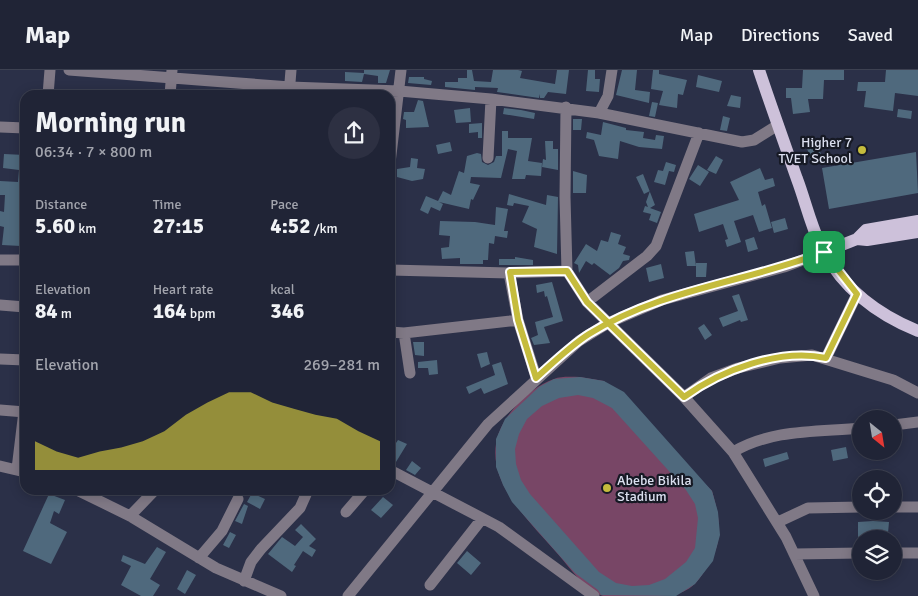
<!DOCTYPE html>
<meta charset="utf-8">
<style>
body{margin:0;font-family:Signika,sans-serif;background:#2d3042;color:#f1f3f6;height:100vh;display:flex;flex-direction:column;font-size:19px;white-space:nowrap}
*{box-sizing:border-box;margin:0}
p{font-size:16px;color:#a2a4ad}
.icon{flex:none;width:28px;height:28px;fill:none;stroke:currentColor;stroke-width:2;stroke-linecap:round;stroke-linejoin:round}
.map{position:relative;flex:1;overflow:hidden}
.side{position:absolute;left:20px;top:20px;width:375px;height:405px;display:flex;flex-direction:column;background:#202436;border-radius:15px;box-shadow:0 2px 12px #0003,0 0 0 1px #3d4151}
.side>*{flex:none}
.needle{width:32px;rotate:150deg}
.controls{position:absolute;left:852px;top:340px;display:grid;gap:10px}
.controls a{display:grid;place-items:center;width:50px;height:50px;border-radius:50%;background:#202436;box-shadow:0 2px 12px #0003,0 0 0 1px #3d4151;font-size:25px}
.pin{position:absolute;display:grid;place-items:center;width:42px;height:42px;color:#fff;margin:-21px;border-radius:10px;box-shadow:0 2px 8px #0006}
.round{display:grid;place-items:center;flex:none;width:52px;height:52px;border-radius:26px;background:#2d3042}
.headline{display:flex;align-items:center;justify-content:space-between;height:85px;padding:0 15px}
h1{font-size:28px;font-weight:800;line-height:38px}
.metrics{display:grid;grid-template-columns:repeat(3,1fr);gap:8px;height:85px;padding:5px 15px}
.metrics div{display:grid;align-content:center}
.metrics b{font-size:21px;font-weight:800}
.metrics small{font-size:14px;font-weight:400}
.metrics p{font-size:14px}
.chart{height:140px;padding:10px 15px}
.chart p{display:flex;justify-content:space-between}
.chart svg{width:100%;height:90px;margin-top:5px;fill:#c5bc3d;opacity:.7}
header{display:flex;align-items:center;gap:30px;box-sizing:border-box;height:70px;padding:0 25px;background:#202436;border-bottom:1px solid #3d4151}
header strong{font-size:24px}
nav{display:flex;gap:28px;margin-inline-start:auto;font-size:18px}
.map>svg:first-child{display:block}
.green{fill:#784666}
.building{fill:#4f697d;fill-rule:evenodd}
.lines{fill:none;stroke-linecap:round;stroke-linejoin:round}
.minor{stroke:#807986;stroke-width:11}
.major{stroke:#cdc1da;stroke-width:12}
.route-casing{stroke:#fff;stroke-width:10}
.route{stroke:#c5bc3d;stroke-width:6}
.poi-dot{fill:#c5bc3d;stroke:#161924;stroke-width:2}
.labels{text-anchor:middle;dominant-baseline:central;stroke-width:4.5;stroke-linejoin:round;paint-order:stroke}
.poi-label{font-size:14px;fill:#dbdfef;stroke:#161924;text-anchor:end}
</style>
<header>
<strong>Map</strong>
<nav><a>Map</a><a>Directions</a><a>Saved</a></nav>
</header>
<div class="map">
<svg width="918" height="526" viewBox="0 0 918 526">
<rect width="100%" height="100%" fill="#2b3048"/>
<path class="green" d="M580 307 604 311 712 421C723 459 723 477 699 509 687 525 670 526 652 526 639 526 615 526 603 526 584 520 569 496 556 482 519 440 467 393 514 338 524 326 539 314 554 309 561 306 572 307 580 307Z"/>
<path class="building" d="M364 0H390L386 13H378V6L364 4 362 12 345 11V2L364 3Z
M467 0H472L474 11 491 12 493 0H518L522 1 520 8 555 14 557 0H569L566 24 548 22 544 28H540V24L539 28 497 22 498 18 475 17V20L445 17V12H458V8H467Z
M588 0H595V9H600L599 22 586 21Z
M622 0H637L635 20 650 22 649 33 616 25Z
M653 0H659V4L687 10 683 25 678 24 677 38 659 35 663 21 651 19Z
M803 0H844V10H824L823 29H808L810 42 793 44 791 28H786V18H802Z
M886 0H918V26L895 23 893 41 864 37 866 21H857L858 12H885Z
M698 5 722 11 719 22 696 17Z
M409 7H424V9L432 11 431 15 408 13Z
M731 25 741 27 740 38 727 36Z
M418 30 423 31 429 57 406 58V50L403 49 404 42H414Z
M652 32 658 33 655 47 649 46Z
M470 38 471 52 456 53 454 40Z
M504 38 521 40 535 43 534 49 503 44Z
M898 39 912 41 911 49 897 47Z
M723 46 730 48 727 61 720 60Z
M573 49H582L581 60H573Z
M603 52 626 58V60L644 62 643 68 655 70 656 65 664 66 662 79 639 77 620 71 618 89 599 86 594 70 586 68 587 62 601 65Z
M482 53V68H478V62L469 63V54Z
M502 61H508V68H532L528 91 542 93 541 106 526 105 525 109H512L517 81 508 79 501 108 471 107 470 113 480 115 473 130 471 129 469 139 439 132 443 134 440 141 431 137 428 144 420 140 426 126 438 131 443 121 451 125 459 101 464 103 467 86 477 83 481 84 482 92 488 95 494 92 496 86H502Z
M545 71H553V79H558V100L542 97 543 89 546 90Z
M816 71 822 87 811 91 806 75Z
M450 72 452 81 438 84 436 75Z
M916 82 918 123 829 139 822 98Z
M4 84 25 85 23 142H25V160H22L21 176 2 175 4 157 0 156V141L4 142 5 125H0V111L18 112 19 100 3 98Z
M716 86 723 90 716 104 707 100Z
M411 88 418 89 417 98 425 99 423 109 412 111 397 107V99L410 97Z
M666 92 676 95 674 102 669 101 665 115 654 112 658 100 663 101Z
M698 95 709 102 700 116 689 109Z
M760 98 765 110 773 108 775 116 758 122 762 136 765 134 772 158 759 162 753 145 734 151 741 172 727 177 725 170 728 169 723 154 699 162 694 144 739 130 730 112Z
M573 101 587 105 586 123H573Z
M643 104 655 135 650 138 661 142 657 153 649 150 651 144 643 142 645 136 648 137 646 132 650 121 644 124 636 107Z
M509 124 546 135 547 125 558 127 557 184 534 177 537 159 522 152 529 136 514 133 513 136 507 135Z
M496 137 508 139 504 161H508L507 168 495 166 494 174 489 173 488 190H483V194H460V188L442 189 441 178 449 177 450 166 439 165 440 151 475 152 495 155Z
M785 148 788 159 774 163 771 152Z
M611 162 621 165 618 174 626 177 623 184 630 186 629 190 623 191 619 198 610 205 594 193 592 195 586 191 579 203 578 195 574 193 586 174 597 181 601 170 608 172Z
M754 167 758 179 748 182 745 170Z
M694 181 696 196H687L685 182Z
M515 187 533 190V195H499V189H515Z
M696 193H707L706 207H696Z
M661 194 664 208 649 212 646 198Z
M552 212 563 251 544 257 550 273 534 275 531 268 538 265 535 252 553 247 547 226 545 227 544 221 537 223 536 215Z
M739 224 748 250 741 252 740 250 723 257 719 248 738 241 732 226Z
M704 254 712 265 705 270 698 258Z
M413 272H424V286L415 285Z
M487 282 490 294 481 298 477 284Z
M437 290 438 304 429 305 428 298H418V292Z
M501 292 508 314 484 324 481 318 469 324 466 317 495 305 492 295Z
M580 307 604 311 624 322 712 421 718 442 720 465 713 491 695 514 676 526 601 525 598 520 575 503 512 432 503 415 496 397V369L505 349 539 317 554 309ZM578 325 593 328 612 338 686 420 695 434 698 448 695 478 686 492 665 509 649 515 632 516 616 513 599 502 530 424 521 410 516 394 515 379 519 364 527 349 542 336 559 328Z
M398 370 407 374 396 392 390 388V382Z
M846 377 848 388 833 391 831 380Z
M787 382 789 389 765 397 763 389Z
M412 391 421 398 415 405 406 400Z
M252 423 265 429 260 439 247 432Z
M49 424 65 430 59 444 54 441 50 453 67 462 51 494 23 481Z
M383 427 393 435 381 448 371 440Z
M244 434 248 436 242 454 235 451Z
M873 451 889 452 888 463 869 462V469H858V452Z
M301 454 316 469 309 476 316 480 312 487 303 481 294 495 296 496 292 502 268 484 282 467 295 476 303 467 295 460Z
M230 462 236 465 229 478 223 475Z
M157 477 166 482 150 509 160 515 153 526H141L121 515 131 496 121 491 123 485 145 494Z
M467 481 481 493 471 505 457 493Z
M187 500 196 505 185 524 177 519Z"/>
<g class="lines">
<path class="minor" d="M69 0 290 17 399 21 491 29 599 43 742 72 754 70 778 55
M48 25 50 0
M170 25 172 0
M289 25 291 0
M566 37 565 127 567 201 587 232 684 327 733 382 786 467 814 526
M599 43 608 26 612 0
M0 57 25 58
M488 88 491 29
M390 93 401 0
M0 190H25
M390 200 509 203 567 201
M509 203 518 250 536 307
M587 232 647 186 656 176 699 63
M0 235 25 237
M390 262 404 263 518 250
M404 263 410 303
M826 288 857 224
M0 289 25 290
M684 327 711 308 738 298 780 288 812 285 893 310 918 323
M0 340 25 342
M894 355 918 352
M733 382C771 359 818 362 861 358
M0 396 25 402
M17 399 25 333
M390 400 499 457 594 526
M77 420 130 446 216 498 281 526
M894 437H918
M346 442 365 420
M130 446 155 420
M778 452 808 438 861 437
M894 483H918
M795 484 861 483
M199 488 222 461 238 429
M244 511 251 492 261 479 300 438 308 420
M430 515 481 450
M348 526 488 354 579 271 608 253 662 230 784 197 824 182"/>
<path class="major" d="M759 0C771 36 784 72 797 109 805 130 810 153 820 174 840 216 876 244 918 261
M857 169 867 170 918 162
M824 182 857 169 866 160 918 151"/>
</g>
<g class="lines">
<g class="route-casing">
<path id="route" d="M824 182C747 212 661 219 589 264 570 276 553 293 536 308L518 250 510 202 567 201 587 232 684 327C721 300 780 278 826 288L857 224 824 182"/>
</g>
<use href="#route" class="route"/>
</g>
<g class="poi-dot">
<circle cx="862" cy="80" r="5"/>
<circle cx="607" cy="418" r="5"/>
</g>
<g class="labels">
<g class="poi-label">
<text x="852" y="72">Higher 7<tspan x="852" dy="16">TVET School</tspan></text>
<text x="617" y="410" text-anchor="start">Abebe Bikila<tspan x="617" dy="16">Stadium</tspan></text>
</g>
</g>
</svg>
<div class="controls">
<a><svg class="needle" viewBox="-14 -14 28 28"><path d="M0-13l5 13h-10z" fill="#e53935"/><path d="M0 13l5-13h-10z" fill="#a2a4ad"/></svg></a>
<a><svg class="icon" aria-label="locate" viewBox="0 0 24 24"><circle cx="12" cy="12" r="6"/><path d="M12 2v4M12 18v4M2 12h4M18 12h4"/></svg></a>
<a><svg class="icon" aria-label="layers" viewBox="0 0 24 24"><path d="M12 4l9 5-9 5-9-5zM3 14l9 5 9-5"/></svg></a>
</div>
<div class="pin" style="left:824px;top:182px;background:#1e9e55"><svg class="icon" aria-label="arrive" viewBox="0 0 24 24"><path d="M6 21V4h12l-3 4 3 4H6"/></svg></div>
<section class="side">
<div class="headline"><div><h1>Morning run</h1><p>06:34 · 7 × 800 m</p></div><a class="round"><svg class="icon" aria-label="share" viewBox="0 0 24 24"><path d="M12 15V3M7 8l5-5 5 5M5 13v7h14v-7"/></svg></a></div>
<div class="metrics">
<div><p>Distance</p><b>5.60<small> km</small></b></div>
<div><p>Time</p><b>27:15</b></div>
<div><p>Pace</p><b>4:52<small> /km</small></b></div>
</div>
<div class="metrics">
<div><p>Elevation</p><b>84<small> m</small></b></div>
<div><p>Heart rate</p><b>164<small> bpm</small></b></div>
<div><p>kcal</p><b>346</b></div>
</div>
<div class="chart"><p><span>Elevation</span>269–281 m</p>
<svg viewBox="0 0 160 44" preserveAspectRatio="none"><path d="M0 44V30L10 35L20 38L30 35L40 33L50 30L60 25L70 17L80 11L90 6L100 6L110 11L120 14L130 17L140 19L150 25L160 30V44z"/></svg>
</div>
</section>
</div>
